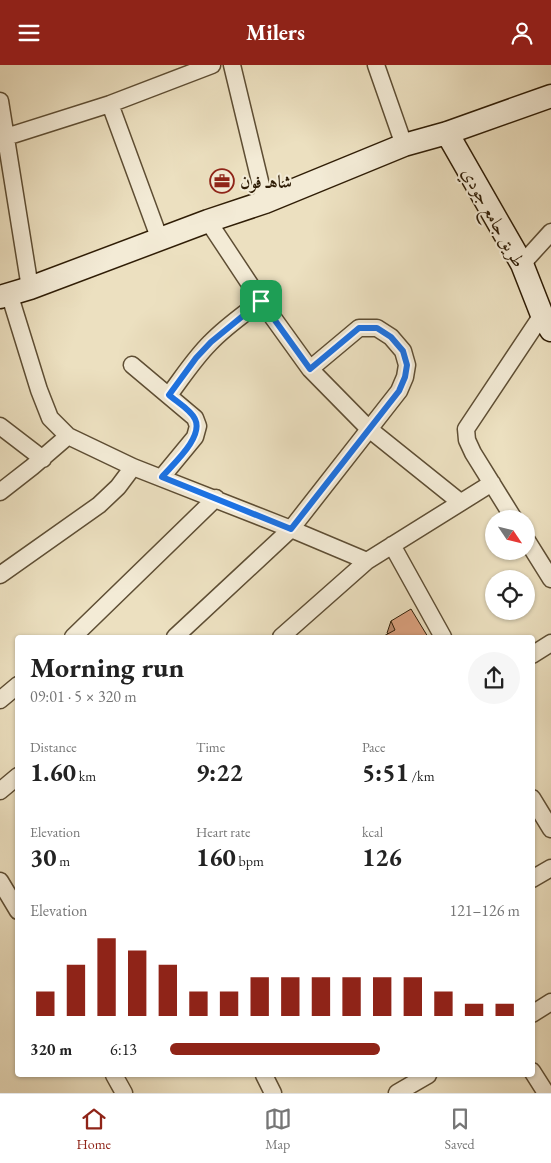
<!DOCTYPE html>
<meta charset="utf-8">
<style>
body{margin:0;font-family:"EB Garamond",Amiri,serif;background:#f6f6f6;color:#222;height:100vh;display:flex;flex-direction:column;font-size:19px;white-space:nowrap}
*{box-sizing:border-box;margin:0}
p{font-size:16px;color:#767676}
.icon{flex:none;width:28px;height:28px;fill:none;stroke:currentColor;stroke-width:2;stroke-linecap:round;stroke-linejoin:round}
.map{position:relative;flex:1;overflow:hidden}
.panel{position:absolute;left:15px;top:570px;width:520px;height:442px;display:flex;flex-direction:column;background:#fff;border-radius:5px;box-shadow:0 1px 4px #0004}
.panel>*{flex:none}
.needle{width:32px;rotate:125deg}
.controls{position:absolute;left:485px;top:445px;display:grid;gap:10px}
.controls a{display:grid;place-items:center;width:50px;height:50px;border-radius:50%;background:#fff;box-shadow:0 1px 4px #0004;font-size:25px}
.pin{position:absolute;display:grid;place-items:center;width:42px;height:42px;color:#fff;margin:-21px;border-radius:10px;box-shadow:0 2px 8px #0006}
.round{display:grid;place-items:center;flex:none;width:52px;height:52px;border-radius:26px;background:#f6f6f6}
.head{display:flex;align-items:center;justify-content:space-between;height:85px;padding:0 15px}
h1{font-size:28px;font-weight:700;line-height:38px}
.stats{display:grid;grid-template-columns:repeat(3,1fr);gap:8px;height:85px;padding:5px 15px}
.stats div{display:grid;align-content:center}
.stats b{font-size:25px;font-weight:700}
.stats small{font-size:14px;font-weight:400}
.stats p{font-size:14px}
.chart{height:140px;padding:10px 15px}
.chart p{display:flex;justify-content:space-between}
.chart svg{width:100%;height:90px;margin-top:5px;stroke:#8f2418;stroke-width:6}
ul{padding:0 15px;list-style:none;font-size:16px}
li{display:grid;grid-template-columns:80px 60px 1fr;align-items:center;height:38px}
li i{height:12px;border-radius:6px;background:#8f2418}
header{display:flex;justify-content:space-between;align-items:center;height:65px;padding:0 15px;background:#8f2418;color:#fff;font-size:22px;font-weight:700}
.dock{display:flex;justify-content:space-around;align-items:center;height:70px;border-top:1px solid #e0e0e0;background:#fff;font-size:14px;color:#767676}
.dock a{display:grid;justify-items:center;gap:2px}
.dock .current{color:#8f2418}
.map>svg:first-child{display:block}
.lines{fill:none;stroke-linecap:round;stroke-linejoin:round}
.street-casing{stroke:#5e4e34;stroke-width:19}
.secondary-casing{stroke:#2f1d06;stroke-width:25}
.street{stroke:#f3ebd6;stroke-width:16}
.secondary{stroke:#f3ebd6;stroke-width:22}
.wall{fill:#be8b6e;stroke:#2f1d06}
.building{fill:#dda280;stroke:#2f1d06}
.route-casing{stroke:#fff;stroke-width:10}
.route{stroke:#1a73e8;stroke-width:6}
.labels{text-anchor:middle;dominant-baseline:central;stroke-width:4;stroke-linejoin:round;paint-order:stroke}
.poi-label{font-size:18px;font-weight:bold;fill:#2f1d06;stroke:#f3ebd6;text-anchor:start}
.street-label{font-size:18px;fill:#2f1d06;stroke:#f3ebd6}
</style>
<header><svg class="icon" aria-label="menu" viewBox="0 0 24 24"><path d="M4 6h16M4 12h16M4 18h16"/></svg>Milers<svg class="icon" aria-label="person" viewBox="0 0 24 24"><circle cx="12" cy="8" r="4"/><path d="M4 21q1-7 8-7t8 7"/></svg></header>
<div class="map">
<svg width="551" height="1028" viewBox="0 0 551 1028">
<rect width="100%" height="100%" fill="#ece0c0"/>
<filter id="stains"><feTurbulence type="fractalNoise" baseFrequency=".004" numOctaves="4"/><feColorMatrix values="0 0 0 0 .2 0 0 0 0 .09 0 0 0 0 .02 0 0 0 .5 -.17"/></filter>
<radialGradient id="worn" r=".72"><stop offset=".6" stop-color="#630" stop-opacity="0"/><stop offset="1" stop-color="#630" stop-opacity=".3"/></radialGradient>
<g class="lines">
<g class="street-casing">
<path id="street" d="M232 0 265 137
M376 0 404 80
M0 36 30 223
M110 39 160 175
M0 74 110 39 212 0
M208 156 261 236 310 304 369 364 460 437
M522 199 551 167
M9 228 39 325 50 353 68 371 133 402 291 464 367 496
M132 300 195 353 198 361 195 372 162 412
M169 330C182 313 194 294 210 278 225 262 244 249 261 236
M0 361 43 394
M0 427 32 402 68 371
M514 454 473 388 467 375 466 364 542 250
M526 474 551 514
M392 480 443 572
M0 510 99 440 118 422 133 402
M73 572 216 433
M175 572 291 464 399 326 405 312 407 300 403 286 391 272 377 263H359L310 304
M281 572 367 496 492 418
M532 590 551 578
M0 635 18 620
M0 726 18 711
M532 733 551 764
M532 814 551 803
M0 816 18 846
M532 949 551 937
M532 1006 546 1028
M114 1010 124 1028
M264 1010 273 1028
M397 1028 428 1010"/>
</g>
<g class="secondary-casing">
<path id="secondary" d="M447 68 522 199 542 250 551 265
M0 232 30 223 208 156 265 137 404 80 447 68 551 31"/>
</g>
<use href="#street" class="street"/>
<use href="#secondary" class="secondary"/>
</g>
<path class="wall" d="M391 556 428 572 388 569 387 568Z"/>
<path class="building" d="M411 544 428 572H382L395 565 391 556Z"/>
<g class="lines">
<g class="route-casing">
<path id="route" d="M261 236 310 304 359 263H377L391 272 403 286 407 300 405 312 399 326 291 464 162 412C173 399 204 372 195 354 191 345 177 337 169 330L196 293 211 277Z"/>
</g>
<use href="#route" class="route"/>
</g>
<defs>
<g id="office-ring" transform="scale(1.25)"><circle r="9.5" fill="#f3ebd6" stroke="#8f2418" stroke-width="1.5"/><path d="M-6-3h4V-5.5h4V-3h4V5H-6ZM-1-4.5V-3h2v-1.5ZM-6 0V1H6V0Z" fill="#8f2418"/></g>
</defs>
<g fill-rule="evenodd">
<use href="#office-ring" x="222" y="116"/>
</g>
<g class="labels">
<g class="poi-label">
<text x="240" y="116">شاهـ فون</text>
</g>
<g class="street-label">
<text transform="translate(494 152) rotate(61)">طريق جامع جودي</text>
</g>
</g>
<rect width="100%" height="100%" filter="url(#stains)"/>
<rect width="100%" height="100%" fill="url(#worn)"/>
</svg>
<div class="controls">
<a><svg class="needle" viewBox="-14 -14 28 28"><path d="M0-13l5 13h-10z" fill="#e53935"/><path d="M0 13l5-13h-10z" fill="#767676"/></svg></a>
<a><svg class="icon" aria-label="locate" viewBox="0 0 24 24"><circle cx="12" cy="12" r="6"/><path d="M12 2v4M12 18v4M2 12h4M18 12h4"/></svg></a>
</div>
<div class="pin" style="left:261px;top:236px;background:#1e9e55"><svg class="icon" aria-label="arrive" viewBox="0 0 24 24"><path d="M6 21V4h12l-3 4 3 4H6"/></svg></div>
<section class="panel">
<div class="head"><div><h1>Morning run</h1><p>09:01 · 5 × 320 m</p></div><a class="round"><svg class="icon" aria-label="share" viewBox="0 0 24 24"><path d="M12 15V3M7 8l5-5 5 5M5 13v7h14v-7"/></svg></a></div>
<div class="stats">
<div><p>Distance</p><b>1.60<small> km</small></b></div>
<div><p>Time</p><b>9:22</b></div>
<div><p>Pace</p><b>5:51<small> /km</small></b></div>
</div>
<div class="stats">
<div><p>Elevation</p><b>30<small> m</small></b></div>
<div><p>Heart rate</p><b>160<small> bpm</small></b></div>
<div><p>kcal</p><b>126</b></div>
</div>
<div class="chart"><p><span>Elevation</span>121–126 m</p>
<svg viewBox="0 0 160 44" preserveAspectRatio="none"><path d="M5 44V32M15 44V19M25 44V6M35 44V12M45 44V19M55 44V32M65 44V32M75 44V25M85 44V25M95 44V25M105 44V25M115 44V25M125 44V25M135 44V32M145 44V38M155 44V38"/></svg>
</div>
<ul>
<li><b>320 m</b>6:13<i style="width:60%"></i></li>
</ul>
</section>
</div>
<nav class="dock">
<a class="current"><svg class="icon" aria-label="home" viewBox="0 0 24 24"><path d="M3 11l9-7 9 7M6 9v11h12V9"/></svg>Home</a>
<a><svg class="icon" aria-label="map" viewBox="0 0 24 24"><path d="M3 6l6-2 6 2 6-2v14l-6 2-6-2-6 2zM9 4v14M15 6v14"/></svg>Map</a>
<a><svg class="icon" aria-label="saved" viewBox="0 0 24 24"><path d="M7 4h10v16l-5-4-5 4z"/></svg>Saved</a>
</nav>
